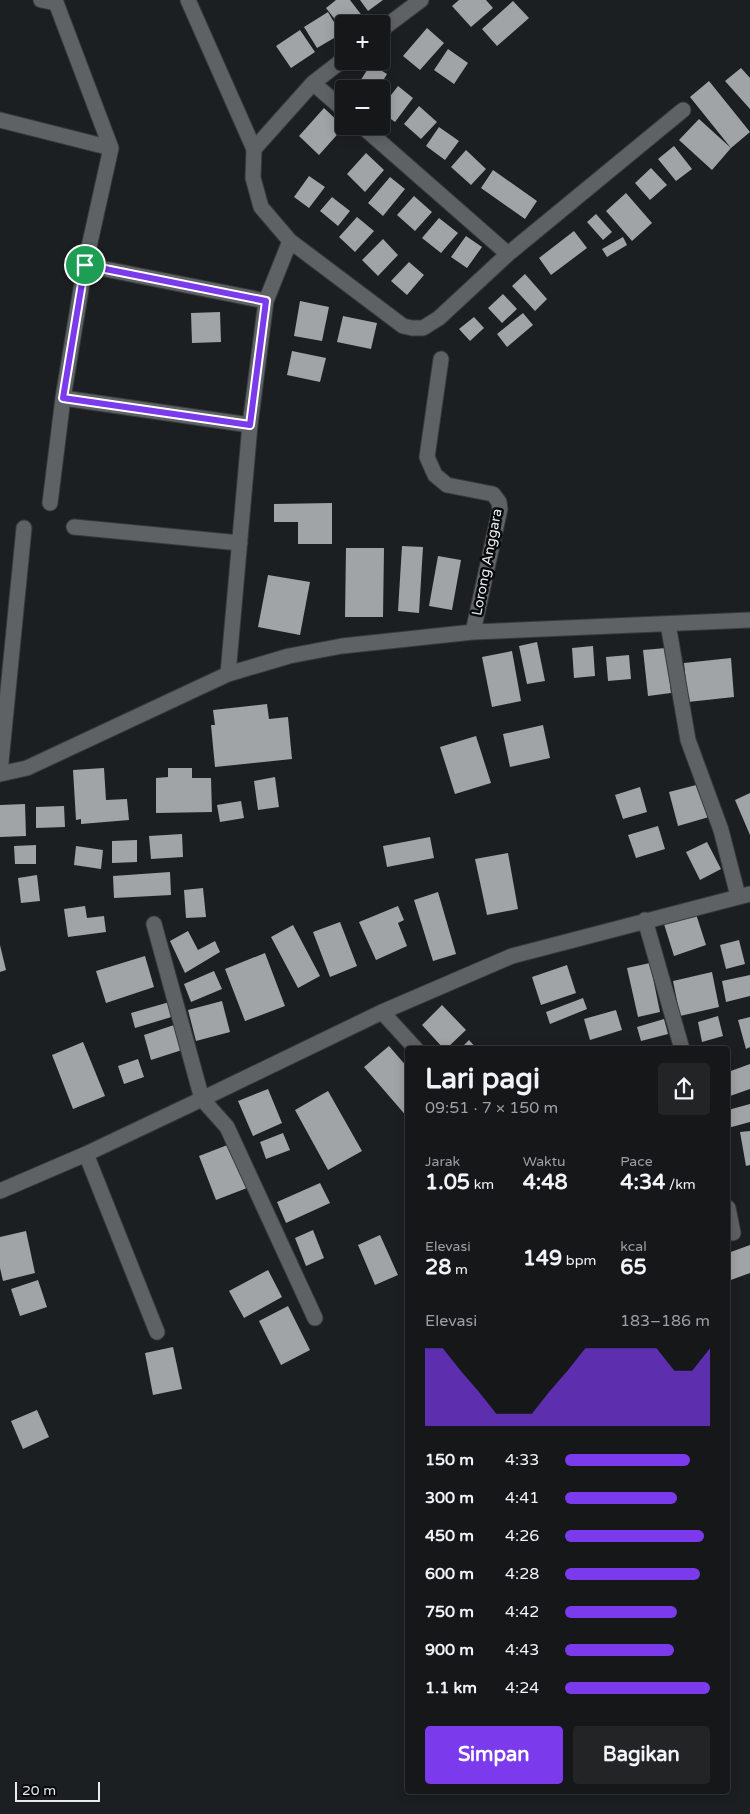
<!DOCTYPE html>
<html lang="id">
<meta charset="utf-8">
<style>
body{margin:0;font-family:"Varela Round",sans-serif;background:#222426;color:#f1f3f6;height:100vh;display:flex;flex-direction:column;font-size:19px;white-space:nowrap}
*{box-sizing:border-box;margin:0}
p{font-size:16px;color:#9d9fa2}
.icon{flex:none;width:28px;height:28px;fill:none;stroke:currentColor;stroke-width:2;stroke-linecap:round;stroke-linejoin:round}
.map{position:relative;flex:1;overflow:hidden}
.side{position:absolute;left:405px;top:1046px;width:325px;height:748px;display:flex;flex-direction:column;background:#151719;border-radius:5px;box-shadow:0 2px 12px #0003,0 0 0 1px #343638}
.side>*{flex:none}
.buttons{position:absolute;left:335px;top:15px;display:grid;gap:10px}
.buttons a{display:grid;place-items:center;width:55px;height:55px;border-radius:5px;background:#151719;box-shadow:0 2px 12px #0003,0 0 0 1px #343638;font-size:25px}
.scale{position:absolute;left:15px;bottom:12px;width:85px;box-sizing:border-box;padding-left:5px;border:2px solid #e8eaeb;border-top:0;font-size:14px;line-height:18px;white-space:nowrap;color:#e8eaeb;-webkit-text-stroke:4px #08090a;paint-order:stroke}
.pin{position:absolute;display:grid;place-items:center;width:42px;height:42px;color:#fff;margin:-21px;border:2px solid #fff;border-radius:50%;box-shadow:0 1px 5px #0007}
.round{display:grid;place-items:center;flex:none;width:52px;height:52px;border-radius:5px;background:#222426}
.overview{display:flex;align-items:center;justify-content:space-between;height:85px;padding:0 20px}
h1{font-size:28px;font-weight:700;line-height:38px}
.figures{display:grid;grid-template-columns:repeat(3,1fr);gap:8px;height:85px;padding:5px 20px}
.figures div{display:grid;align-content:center}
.figures b{font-size:21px;font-weight:700}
.figures small{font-size:14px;font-weight:400}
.figures p{font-size:14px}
.chart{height:140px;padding:10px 20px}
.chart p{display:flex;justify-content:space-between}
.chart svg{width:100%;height:90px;margin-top:5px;fill:#7c3aed;opacity:.7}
.action{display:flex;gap:10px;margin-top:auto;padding:10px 20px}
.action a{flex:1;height:58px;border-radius:5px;background:#7c3aed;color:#fff;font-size:20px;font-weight:700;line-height:58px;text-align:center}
.action a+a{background:#222426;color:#f1f3f6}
ul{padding:0 20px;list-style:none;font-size:16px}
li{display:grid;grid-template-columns:80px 60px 1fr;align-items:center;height:38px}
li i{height:12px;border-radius:6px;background:#7c3aed}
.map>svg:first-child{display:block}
.building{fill:#a0a4a6}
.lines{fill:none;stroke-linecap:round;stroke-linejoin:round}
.street-casing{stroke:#383a3c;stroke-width:17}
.street{stroke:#5e6264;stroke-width:15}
.route-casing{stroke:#fff;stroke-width:10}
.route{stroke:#7c3aed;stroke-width:6}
.labels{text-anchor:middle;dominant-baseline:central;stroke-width:5;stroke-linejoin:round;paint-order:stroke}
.street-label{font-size:14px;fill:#e8eaeb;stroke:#08090a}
</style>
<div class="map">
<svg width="750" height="1814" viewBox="0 0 750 1814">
<rect width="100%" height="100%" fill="#1c1f21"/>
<path class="building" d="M336 0H350L363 17 354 24H344V31L326 8Z
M360 0H383L368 11Z
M459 0H486L493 8 471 27 452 6Z
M513 1 529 18 497 46 482 29Z
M328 12 341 34 317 48 304 27Z
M427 28 444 43 420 70 403 56Z
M300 30 315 52 291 68 276 46Z
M448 49 468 63 454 84 434 70Z
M371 64 387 74 378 89H355Z
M741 68 750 78V109L725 81Z
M709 81 750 132 731 148 712 170 679 140 699 119 731 148 690 97Z
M398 86 413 98 395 122 381 112V108Z
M419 106 437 122 421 139 404 124Z
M324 108 344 127 319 155 299 136Z
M439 127 459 141 445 160 426 146Z
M674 146 692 169 676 181 658 159Z
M466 150 486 169 471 185 451 167Z
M366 153 384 170 365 192 347 174Z
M651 168 667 185 650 200 635 183Z
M493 170 537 201 525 219 481 188Z
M309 176 325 187 309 208 294 197Z
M390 177 405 189 383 216 368 203Z
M626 193 652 223 632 241 606 211Z
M414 196 432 212 415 231 397 215Z
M332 197 350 211 338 226 320 211Z
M596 214 612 232 603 240 587 222Z
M357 217 374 231 355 252 339 237Z
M439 218 458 233 441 253 422 238Z
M574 231 587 248 551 275 539 258Z
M466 236 482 247 467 268 451 257Z
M623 237 627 245 607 257 602 249Z
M383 239 398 255 378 276 362 260Z
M409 262 424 275 407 295 391 281Z
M525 274 547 299 535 311 512 286Z
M503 294 517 309 502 323 488 308Z
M300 301 329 307 322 341 294 336Z
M220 312 221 342 192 343 191 313Z
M523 313 533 325 507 347 497 334Z
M343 316 377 323 371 349 337 342Z
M474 317 484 328 470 341 459 329Z
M292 351 326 358 320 382 287 375Z
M332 503V544H298V522H274V504Z
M402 546 423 547 419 613 398 611Z
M346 548H384L383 617H345Z
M438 556 461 560 452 610 429 606Z
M268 575 310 582 300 635 258 627Z
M537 642 545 681 527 684 519 646Z
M593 646 595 676 574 678 572 648Z
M666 648 671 693 648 696 643 650Z
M512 651 521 701 492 707 482 657Z
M629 655 631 679 608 681 606 657Z
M731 658 734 697 688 702 684 663Z
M267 704 269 719 288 717 292 759 215 767 211 725H215L213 710Z
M543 725 550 758 510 767 503 734Z
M476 736 491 783 455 794 440 747Z
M104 768 106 800 127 799 129 820 81 824V819L76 820 73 770Z
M168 768H192V778H211L212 812 156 813V778L168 777Z
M275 777 279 807 258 810 254 781Z
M700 784 709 817 678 826 669 792Z
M640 787 647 812 623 819 615 795Z
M750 793V835L735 800Z
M241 801 244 818 220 822 217 805Z
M25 804 26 836 0 837V805Z
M64 806 65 827 36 828V807Z
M658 826 665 849 636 858 628 835Z
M182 834 183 857 151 859 149 836Z
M430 837 434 858 387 867 383 846Z
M137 840V862L112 863V841Z
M707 842 721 869 700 880 686 852Z
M36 845V864H15L14 846Z
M76 846 103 850 101 869 74 865Z
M508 853 518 909 487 915 475 859Z
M170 872 171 895 114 898 113 876Z
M37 875 40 901 21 903 18 878Z
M203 888 206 917 186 918 184 890Z
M438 892 456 954 433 961 414 900Z
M85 906 87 918 104 916 106 932 68 937 64 909Z
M398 906 404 920 398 923 407 946 376 960 359 922Z
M696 914 706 945 674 956 664 924Z
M340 922 357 966 330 977 313 932Z
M293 925 320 976 298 988 271 937Z
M188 931 198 950 215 941 220 952 185 973 170 941Z
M739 940 745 964 726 969 720 945Z
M0 945 6 970 0 972Z
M265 953 285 1006 245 1021 225 969Z
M145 956 154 987 106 1003 96 971Z
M650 963 660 1012 638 1017 627 968Z
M567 965 576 993 541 1005 532 977Z
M214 971 222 989 191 1002 184 984Z
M712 972 719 1007 680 1016 673 981Z
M750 975V996L726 1002 722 981Z
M583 998 587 1009 550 1024 546 1012Z
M173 1001 178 1015 135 1028 131 1013Z
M222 1001 230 1032 196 1041 188 1010Z
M442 1005 466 1030 446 1049H444L422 1025Z
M616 1010 622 1030 590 1040 584 1019Z
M718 1016 723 1036 702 1042 698 1022Z
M750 1017V1047L746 1049 738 1020Z
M664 1019 668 1034 641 1041 637 1027Z
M174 1025 182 1050 151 1060 144 1035Z
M469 1040 477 1049H460Z
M83 1042 105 1096 73 1109 52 1055Z
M389 1046 408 1068V1118L364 1067Z
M138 1059 144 1077 124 1084 118 1066Z
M750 1064V1089L730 1096 728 1088V1072Z
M268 1089 282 1123 253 1136 238 1101Z
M328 1091 362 1151 328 1170 295 1110Z
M750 1104V1122L728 1128V1110Z
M750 1131V1165L746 1166 740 1132Z
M283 1133 290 1150 266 1159 260 1142Z
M230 1144 247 1188 216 1200 199 1156Z
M320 1183 330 1203 286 1223 277 1202Z
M313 1230 324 1258 306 1266 295 1238Z
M26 1231 35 1273 3 1281 0 1268V1237Z
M380 1235 398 1275 375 1285 358 1245Z
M750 1245V1273L728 1281V1253Z
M268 1270 282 1297 244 1318 229 1291Z
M38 1280 47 1307 20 1316 11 1289Z
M288 1306 310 1350 281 1365 259 1321Z
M173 1347 182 1389 153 1395 145 1353Z
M37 1410 49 1437 23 1449 11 1421Z"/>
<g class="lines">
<g class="street-casing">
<path id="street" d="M41 0 56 3
M188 0 254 149
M381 30 421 0
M313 83 344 110
M0 120 111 148 55 0
M362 126 508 254
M290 241 261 207 253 178 254 149 313 83 344 59
M85 265 266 301
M441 359 427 457 435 475 447 485 493 494 499 502 500 509 473 632
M63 398 250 425
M50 503 63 398 85 265 111 148
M74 527 240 543
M668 624 688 740 721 830 738 896
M228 674 250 425 266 301 290 241 403 326 412 328H423L439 318 508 254 683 110
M0 772 24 528
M0 774 27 768 228 674 289 656 342 646 473 632 750 620
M645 920 682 1049
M154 924 202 1099 227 1127 315 1318
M382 1012 416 1049
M86 1154 157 1332
M0 1191 86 1154 202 1099 382 1012 512 956 750 894
M728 1208 733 1233"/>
</g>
<use href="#street" class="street"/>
</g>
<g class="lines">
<g class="route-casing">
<path id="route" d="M85 265 266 301 250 425 63 398Z"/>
</g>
<use href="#route" class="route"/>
</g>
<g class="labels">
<g class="street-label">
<text transform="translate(487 562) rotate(-79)">Lorong Anggara</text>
</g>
</g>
</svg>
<div class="buttons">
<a>+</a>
<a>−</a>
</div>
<div class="scale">20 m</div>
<div class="pin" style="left:85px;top:265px;background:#1e9e55"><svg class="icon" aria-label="arrive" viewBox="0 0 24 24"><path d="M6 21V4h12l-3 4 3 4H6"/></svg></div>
<section class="side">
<div class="overview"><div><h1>Lari pagi</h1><p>09:51 · 7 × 150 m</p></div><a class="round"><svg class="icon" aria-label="share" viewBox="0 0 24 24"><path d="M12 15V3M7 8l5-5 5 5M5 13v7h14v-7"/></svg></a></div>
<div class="figures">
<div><p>Jarak</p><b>1.05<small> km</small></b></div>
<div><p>Waktu</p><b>4:48</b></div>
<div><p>Pace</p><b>4:34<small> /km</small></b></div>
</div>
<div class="figures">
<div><p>Elevasi</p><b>28<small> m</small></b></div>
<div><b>149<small> bpm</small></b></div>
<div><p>kcal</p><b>65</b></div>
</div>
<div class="chart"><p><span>Elevasi</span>183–186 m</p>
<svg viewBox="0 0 160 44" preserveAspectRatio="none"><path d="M0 44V6L10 6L20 17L30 27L40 38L50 38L60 38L70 27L80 17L90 6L100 6L110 6L120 6L130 6L140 17L150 17L160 6V44z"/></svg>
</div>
<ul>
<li><b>150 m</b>4:33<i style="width:86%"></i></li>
<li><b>300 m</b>4:41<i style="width:77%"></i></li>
<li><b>450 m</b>4:26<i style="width:96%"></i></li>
<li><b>600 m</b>4:28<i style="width:93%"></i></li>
<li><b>750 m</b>4:42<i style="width:77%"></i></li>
<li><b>900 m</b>4:43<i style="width:75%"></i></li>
<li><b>1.1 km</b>4:24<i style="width:100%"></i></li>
</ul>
<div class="action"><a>Simpan</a><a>Bagikan</a></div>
</section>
</div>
